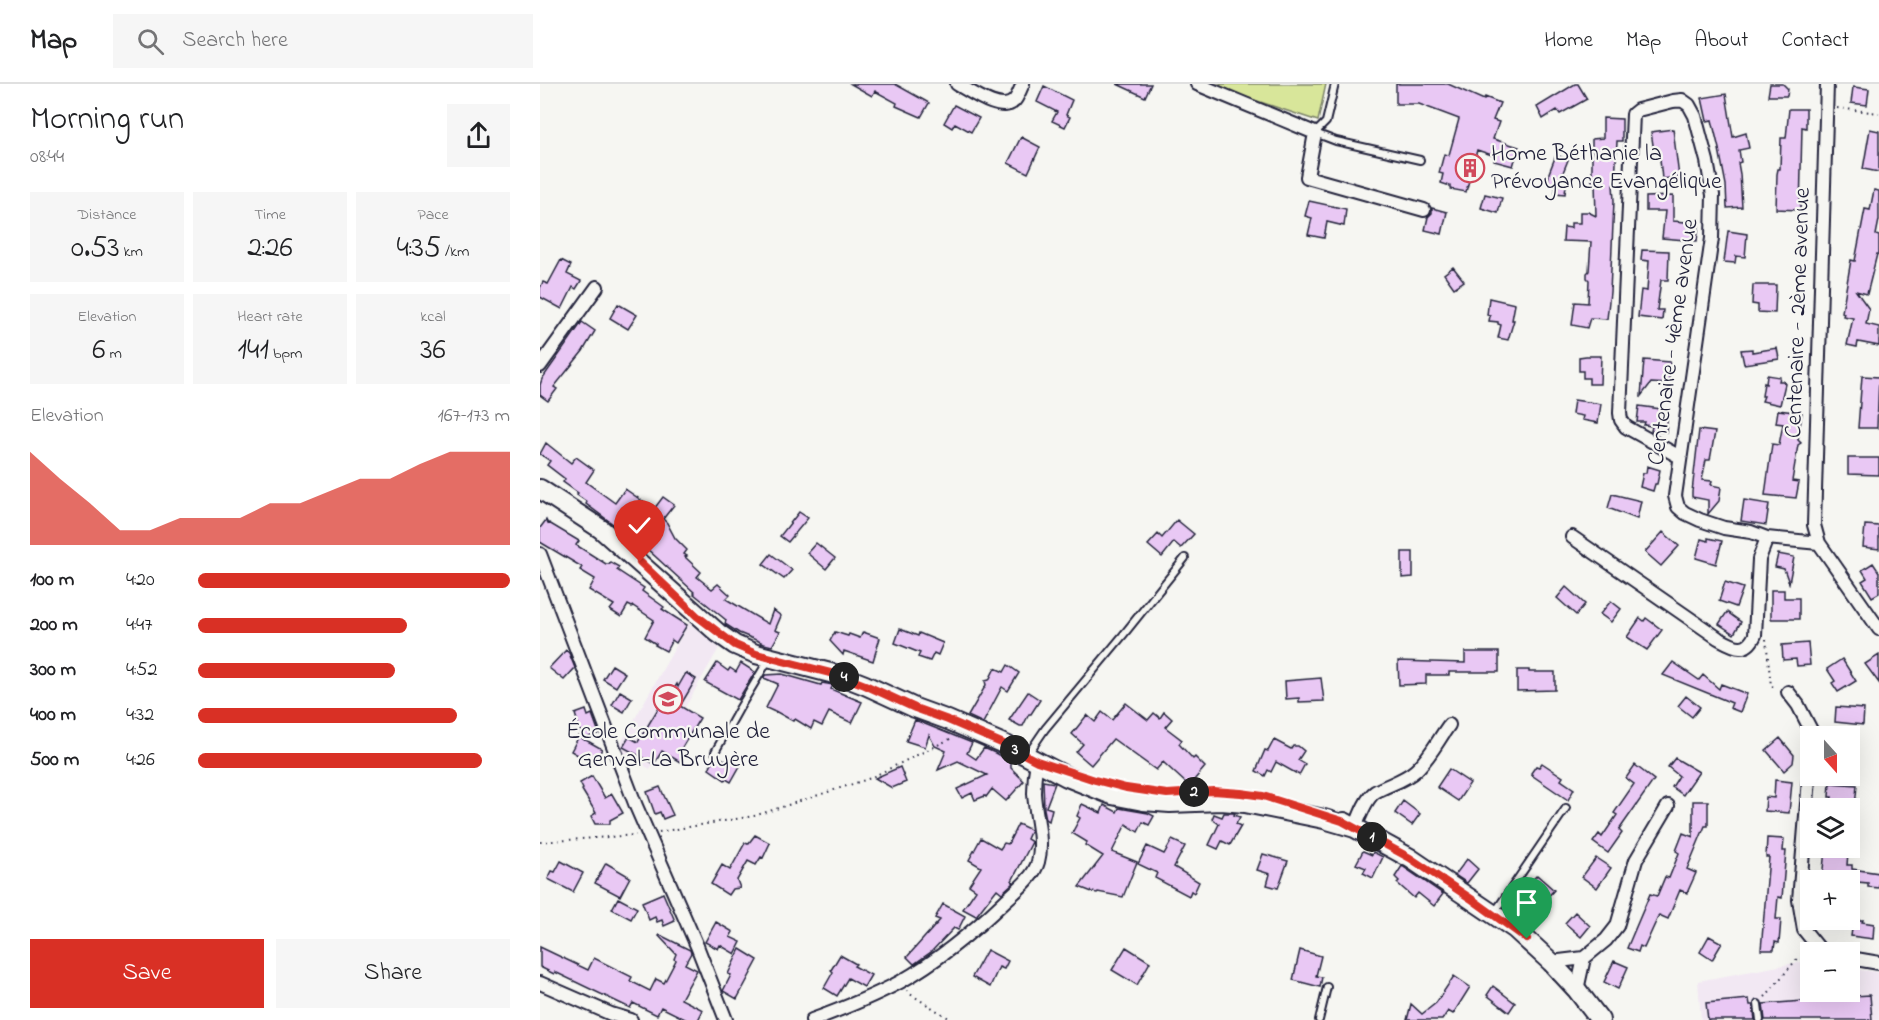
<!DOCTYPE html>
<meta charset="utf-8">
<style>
body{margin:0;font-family:"Indie Flower",sans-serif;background:#f6f6f6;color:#202124;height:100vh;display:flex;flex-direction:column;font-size:22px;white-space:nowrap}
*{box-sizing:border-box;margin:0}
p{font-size:20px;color:#757577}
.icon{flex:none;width:33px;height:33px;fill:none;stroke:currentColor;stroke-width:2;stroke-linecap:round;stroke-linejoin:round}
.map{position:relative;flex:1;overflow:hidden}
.details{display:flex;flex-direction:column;background:#fff;width:540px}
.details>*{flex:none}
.needle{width:39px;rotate:159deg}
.buttons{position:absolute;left:1260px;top:642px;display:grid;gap:12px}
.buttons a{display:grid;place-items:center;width:60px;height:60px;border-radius:0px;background:#fff;box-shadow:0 6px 24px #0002;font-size:30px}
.pin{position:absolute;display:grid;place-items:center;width:51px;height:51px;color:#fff;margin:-62px -26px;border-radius:50% 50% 50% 0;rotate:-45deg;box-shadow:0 0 6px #0007}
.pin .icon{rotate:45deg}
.km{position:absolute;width:30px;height:30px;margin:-15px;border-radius:50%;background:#222;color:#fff;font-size:16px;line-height:30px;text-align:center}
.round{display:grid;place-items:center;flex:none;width:63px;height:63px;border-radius:0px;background:#f6f6f6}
.overview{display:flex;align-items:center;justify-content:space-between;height:102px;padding:0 30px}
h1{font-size:33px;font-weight:600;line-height:45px}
.stats{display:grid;grid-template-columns:repeat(3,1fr);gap:9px;height:102px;padding:6px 30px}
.stats div{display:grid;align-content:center;border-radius:0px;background:#f6f6f6;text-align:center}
.stats b{font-size:30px;font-weight:600}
.stats small{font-size:16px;font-weight:400}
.stats p{font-size:16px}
.chart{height:168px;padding:12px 30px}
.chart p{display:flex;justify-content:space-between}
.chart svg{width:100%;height:108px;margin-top:6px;fill:#d93025;opacity:.7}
.action{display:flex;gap:12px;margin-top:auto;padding:12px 30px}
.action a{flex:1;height:69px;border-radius:0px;background:#d93025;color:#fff;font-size:24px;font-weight:600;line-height:69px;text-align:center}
.action a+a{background:#f6f6f6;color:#202124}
ul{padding:0 30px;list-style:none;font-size:20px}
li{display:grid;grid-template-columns:96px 72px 1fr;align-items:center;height:45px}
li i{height:15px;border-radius:8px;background:#d93025}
header{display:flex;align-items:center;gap:36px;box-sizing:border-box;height:84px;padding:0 30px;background:#fff;border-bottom:2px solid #e0e0e0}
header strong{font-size:28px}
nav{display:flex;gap:33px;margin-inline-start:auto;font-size:21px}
.search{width:420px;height:54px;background:#f6f6f6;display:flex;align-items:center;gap:15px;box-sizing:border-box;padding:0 21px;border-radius:0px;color:#757577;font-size:22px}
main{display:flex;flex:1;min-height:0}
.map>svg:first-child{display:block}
.built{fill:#f2e8f3}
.green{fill:#d8e69a;stroke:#7d846a;stroke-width:1.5}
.building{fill:#e9c8f4;stroke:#22223b;stroke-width:1.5}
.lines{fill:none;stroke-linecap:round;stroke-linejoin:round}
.lane-casing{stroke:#22223b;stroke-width:10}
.street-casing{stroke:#22223b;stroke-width:16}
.secondary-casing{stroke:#22223b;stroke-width:22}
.path{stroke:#22223b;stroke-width:2;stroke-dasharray:1.5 4.5;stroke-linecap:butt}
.lane{stroke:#f6f6f2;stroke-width:6}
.street{stroke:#f6f6f2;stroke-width:12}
.secondary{stroke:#f6f6f2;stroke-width:18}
.route-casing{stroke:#fff;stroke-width:12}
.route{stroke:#d93025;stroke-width:8}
.labels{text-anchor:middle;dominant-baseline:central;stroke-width:4.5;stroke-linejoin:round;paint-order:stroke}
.poi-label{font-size:24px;fill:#22223b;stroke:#f6f6f2;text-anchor:start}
.street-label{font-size:24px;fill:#22223b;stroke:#f6f6f2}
</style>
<header>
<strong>Map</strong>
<div class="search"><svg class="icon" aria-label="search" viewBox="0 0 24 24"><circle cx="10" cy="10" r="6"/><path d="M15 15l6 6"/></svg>Search here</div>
<nav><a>Home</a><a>Map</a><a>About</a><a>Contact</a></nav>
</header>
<main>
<section class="details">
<div class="overview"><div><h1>Morning run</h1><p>08:44</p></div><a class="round"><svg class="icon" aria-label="share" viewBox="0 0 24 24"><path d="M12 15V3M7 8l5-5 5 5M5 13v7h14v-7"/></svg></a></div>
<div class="stats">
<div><p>Distance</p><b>0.53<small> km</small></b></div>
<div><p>Time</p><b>2:26</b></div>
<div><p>Pace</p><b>4:35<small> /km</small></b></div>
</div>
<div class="stats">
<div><p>Elevation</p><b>6<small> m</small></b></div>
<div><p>Heart rate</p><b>141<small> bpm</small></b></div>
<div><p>kcal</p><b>36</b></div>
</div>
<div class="chart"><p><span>Elevation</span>167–173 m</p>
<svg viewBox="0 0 160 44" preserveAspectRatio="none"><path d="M0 44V6L10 17L20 27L30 38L40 38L50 33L60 33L70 33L80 27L90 27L100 22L110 17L120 17L130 11L140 6L150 6L160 6V44z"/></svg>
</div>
<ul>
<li><b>100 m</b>4:20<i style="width:100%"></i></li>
<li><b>200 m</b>4:47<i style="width:67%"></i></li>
<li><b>300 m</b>4:52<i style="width:63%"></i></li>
<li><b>400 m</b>4:32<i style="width:83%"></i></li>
<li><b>500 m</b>4:26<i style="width:91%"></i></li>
</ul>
<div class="action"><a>Save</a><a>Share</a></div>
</section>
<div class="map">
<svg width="1339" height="936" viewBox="0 0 1339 936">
<rect width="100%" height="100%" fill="#f6f6f2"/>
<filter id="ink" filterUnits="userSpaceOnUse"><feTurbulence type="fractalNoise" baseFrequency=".0167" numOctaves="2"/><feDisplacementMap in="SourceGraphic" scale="12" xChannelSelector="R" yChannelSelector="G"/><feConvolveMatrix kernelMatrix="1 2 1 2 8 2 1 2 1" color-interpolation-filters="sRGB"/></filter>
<g filter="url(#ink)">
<path class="built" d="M149 539 179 564 110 685 77 666Z
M1260 878 1270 880V908H1310V885L1339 888V936H1161L1158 897Z"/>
<path class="green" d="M676 0H786L778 37 699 11Z"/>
<path class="building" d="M311 0H355L389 19 381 33 356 22 357 19 335 7 332 12Z
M577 0H611L605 13Z
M856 0H908L944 16 945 13 960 19 953 36 959 38 953 55 979 63 973 82 954 77 955 72 937 66 926 108 910 105V102L901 99 903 90 899 89 904 70 909 71 919 35 879 20H856Z
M1035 0H1038L1047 15 1020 30 1017 26 1003 35 997 23Z
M1230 0H1243L1248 5 1247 12H1228Z
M504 2 532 16 526 31 530 33 525 43 512 37 517 28 497 18Z
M1313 3 1329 5 1327 21 1311 19Z
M1186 10 1193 53 1206 49 1209 64 1199 66 1201 78 1198 79 1200 90 1202 123 1187 124 1186 101 1179 65 1172 36 1167 37 1162 14Z
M414 21 439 34 431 48 415 39 412 44 404 39Z
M1249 25H1266V44L1262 43 1260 126 1236 125 1237 90 1238 85H1240L1241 54H1246Z
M1063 34 1082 35V57H1077L1075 100H1073L1074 117 1070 208 1067 235 1050 234 1047 244 1032 241 1035 218 1048 219 1049 196 1047 194V189L1049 187 1051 158 1023 157 1024 143 1031 144V139H1040V128H1048L1056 132 1055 98H1052V55L1063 54Z
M1133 45 1139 93 1122 95 1119 66 1114 67 1111 48Z
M1330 45 1339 47V88L1323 85Z
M481 53 500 63 488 89 468 79Z
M1016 71 1028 76 1022 91H1027L1025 110 1015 109 1016 102 1008 101 1009 89Z
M1334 106 1339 107V136L1336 151 1339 152V170H1337L1327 210 1316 207 1329 225 1326 240 1339 243V262L1318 258 1317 263 1307 261 1313 234 1303 232 1304 229 1302 228 1311 176 1315 177 1325 125 1330 126Z
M945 110 962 114 958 129 941 124Z
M1133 112V137L1159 139 1157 157 1122 154 1125 127H1106V113Z
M769 117 806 125 804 142 787 138 784 154 768 151 772 134 765 132Z
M892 124 907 128 902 150 885 146 888 133 892 129Z
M1188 147 1207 150 1205 173 1196 172 1195 179 1184 178Z
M1102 166 1129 167 1128 196H1121L1117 226H1123L1122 236 1098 233 1101 206 1107 207 1109 177 1101 176Z
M21 176 31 181 27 190 41 197 36 205 33 203 22 225 0 213V204L3 198 8 200Z
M913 183 924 197 914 204 904 190Z
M1213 201H1236L1235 229 1218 228V221L1212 220Z
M949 214 975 220 972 236H974L968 256 958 254 961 241 958 240V238L949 237 950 232 947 231Z
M78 220 97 231 88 245 70 234Z
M42 238 55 247 43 267 14 303 17 305 8 317 0 311V301L2 295Z
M1237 264 1239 275 1204 280 1201 266 1212 265V268Z
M1046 272H1061L1060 300H1049V294H1043V287H1039V273Z
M1104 276 1130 278 1129 300 1111 299 1101 312Z
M1227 291 1240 293 1239 297H1243L1245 300 1240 321 1222 317 1224 312H1222L1224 299 1226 300Z
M1322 292 1339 293 1337 344H1318Z
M1034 316 1061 320 1058 339 1042 336 1043 332 1032 330Z
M1099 322 1128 326 1126 348 1111 347 1112 342 1104 341 1105 338H1097Z
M1238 326 1262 329 1258 356 1261 359 1258 361 1252 397 1259 398 1256 414 1225 411 1232 360 1239 361 1243 340 1236 339Z
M1159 346 1175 348 1170 376H1166L1162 396 1172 397 1171 401 1181 403 1179 417 1168 430V416L1152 413V408Z
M6 359 31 379 36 373 54 386 46 398 75 419 85 405 114 425 123 413 134 421 123 435 127 439 135 454 147 466 144 470 147 472 145 473 161 488 157 493 172 505 178 500 190 511 186 515 228 540 233 526 241 532 235 546 240 548 232 562 220 559 221 558 199 549 185 540 186 536 154 510 155 509 93 452 92 454 46 420 47 418 37 411 38 409 23 398 25 395 7 381 10 377 0 370Z
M1308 374H1339V391L1308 390Z
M1107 382 1120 386 1117 400H1115L1113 407 1100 403 1103 389H1106Z
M1072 410 1101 417 1097 435 1068 424Z
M1204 416 1229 420 1226 441 1201 437Z
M259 428 268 434 248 458 240 452Z
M6 436 8 440 9 439 39 457 36 461 66 480H69L70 478 79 483 77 486 104 504 102 507 124 523 122 525 147 541 136 559 132 556 126 567 115 561 116 560 105 553 114 536 93 522 92 523 88 521 81 533 70 526 74 521 49 506 55 495 40 486 42 483 0 458V444Z
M637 436 654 450 641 464 634 458 622 473 608 461 618 450 622 454Z
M1325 441 1339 442V465L1323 463Z
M1123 448 1139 462 1121 482 1105 468Z
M1168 454 1182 457 1176 480 1156 474 1161 455 1168 457Z
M276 459 295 474 286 485 267 469Z
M862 468H873V493L862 494Z
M231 470 252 486 244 495 223 480Z
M1238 470 1254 473 1249 499 1244 485 1235 483Z
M1333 479 1339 488V509L1332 513 1322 497 1327 494 1322 486Z
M1185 498 1203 504 1196 523 1179 517Z
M1026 503 1045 520 1036 531 1017 514Z
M1231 506H1244V514H1259V535H1231Z
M1071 517 1081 525 1071 538 1060 530Z
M1187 528 1201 538 1194 550 1179 540Z
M1100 534 1104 537 1106 534 1122 546 1107 566 1087 553Z
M360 545 378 552 379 549 403 559 398 571 394 569 390 577 378 573 380 569 355 559Z
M295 548 308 552 309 550 320 554 323 548 340 554 333 577 304 567 303 571 290 557Z
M1268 559 1270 581 1257 582 1256 575 1243 576 1242 561Z
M26 566 29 569 35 584 24 596 9 584Z
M925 568H959V588H909V591H886V600L859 601 858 577 925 579Z
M1339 571V599L1325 580Z
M1302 575 1316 597 1298 608 1292 599 1295 597 1287 585Z
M1133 578 1159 596 1163 591 1179 605 1181 600 1207 610 1200 628 1190 624 1192 619 1123 591Z
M177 579 188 587 190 584 196 588 201 579 215 588 198 616 165 598Z
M72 581 85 589 76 603 63 595Z
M468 581 479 589 468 607 462 603 443 639 428 632 446 601 445 597 449 596 455 584 464 588Z
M977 586H989V588H1015V606L977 607Z
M146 589 156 595 140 622 160 634 141 665 146 668 140 678 122 667 114 680 83 663 89 653 98 658 119 623 122 625 137 600 138 603Z
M242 590 281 601 282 599 293 601 291 605 322 618 312 639 289 628 282 642 274 638 271 645 255 635 253 637 235 627V628L226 624 238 600 224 594 225 591Z
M781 594 784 617 759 618V614L746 615 745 597Z
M80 607 92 614 84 628 72 621Z
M488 608 500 616 491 630H489L483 642H480L469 636Z
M1146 612 1160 623 1152 633 1138 622Z
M586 619 608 636 614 629 620 634 624 628 632 635 625 643 642 656 639 660 653 675 655 673 665 683 649 702 623 678 616 686 573 655 551 681 536 668 543 660 532 650 547 631 555 638 562 628 572 636Z
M1296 623 1324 625 1323 641 1295 638Z
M46 626 48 632 52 630 59 649 44 655 62 665 53 680 31 667 39 652 43 655 35 630Z
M375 636 432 659 427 669 436 675 444 664 455 669 471 678V684L484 697 466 717 452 705 446 713 445 712 435 716 432 709 422 714 417 705 447 691 418 677 398 686 406 667 395 662 389 651 385 663 366 657Z
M1240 654 1254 671 1253 679 1244 687 1226 666Z
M734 656 751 665 753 662H758L764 667 758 676 765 680 759 691 736 678 731 688 728 686 725 692 716 687 725 666 728 667Z
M174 674 180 677 181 674 190 679 191 677 200 682 191 698 186 695 185 696 169 685Z
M1135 674 1159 688 1143 711 1132 703 1139 692 1128 683Z
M1002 679 1023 693 1021 696 1034 705 1028 716 993 692 991 689 996 682 999 683Z
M1095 681 1114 696 1079 746 1082 749 1068 769 1053 758 1059 750 1062 753 1077 731 1074 729 1094 700 1086 694Z
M360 683 366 698 352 704 335 694Z
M909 685 930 699 918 717 897 703Z
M52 692 65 714 72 710 83 729 70 736V740H55L51 732 56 729 42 706 43 705 40 699Z
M1235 696 1252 698 1249 729 1225 727 1226 713 1234 714Z
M503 697 515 699 506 723 512 725 509 737 506 735 504 725Z
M1290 699 1317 701 1315 723 1291 720 1292 713H1289Z
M120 703 133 731 123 735 120 728 115 730 107 708Z
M863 717 880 730 872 741 855 729Z
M1153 717H1168V742H1165L1147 785 1156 789 1147 809 1140 806 1128 835 1119 831 1104 864 1100 862 1098 868 1087 864 1110 810 1117 812 1125 793 1129 794 1139 769 1136 767 1143 749 1153 753Z
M542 720 561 729 564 721 577 728 579 724 608 729 614 732 609 741 603 738 598 748 586 740 572 768 597 778 583 813 558 808 557 809 552 808 539 803 563 772 545 761 547 758 532 749 540 734 537 732Z
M684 729H695L694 731 700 733 696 740 701 742 690 761 682 757 678 765 669 761 679 740 672 735 674 730 682 733Z
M478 740 491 746 487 755 492 758 472 797 474 798 462 809 457 805 436 832 423 825 436 806 429 801 441 783 429 776 441 754 460 765 464 759 468 760Z
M215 751 230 759 223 774 221 773 216 781 208 777 197 796 200 804 192 805 188 811 171 800 182 781 190 786 205 759 208 760Z
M1227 754 1244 755 1243 767H1246L1242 814 1238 813 1236 835H1241L1239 859 1235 858 1234 866H1221L1229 773H1226Z
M632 756 645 762 634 783 659 798 654 809 651 807 649 812 615 794 617 789 598 780 607 762 624 770Z
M1285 766 1308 768 1307 781H1312V785L1339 789V804L1328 803V799L1282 795Z
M823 767 832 771 833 768 843 773 833 794 823 789 826 784 816 780Z
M723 770 748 777 738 804 727 801 730 790 717 786Z
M1056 774 1071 784 1057 804 1042 793Z
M927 775 938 785 927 799 915 791Z
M21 777 43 789 33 808 8 795 12 787 15 788Z
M66 779 90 793 80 812 55 799Z
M862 782 903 810 894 822 878 809 874 814 857 799 859 797 855 793Z
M997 791 1014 806 1004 817 987 802Z
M123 809 135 837 124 842 122 836 117 838 115 833 109 836 102 818Z
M78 814 97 824 91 835 72 825Z
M403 820 425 832 418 846 414 844 391 868 374 880 367 873 400 836 395 834Z
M1035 828 1050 842 1041 853 1025 839Z
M1287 836H1323L1322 838 1334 840 1333 855 1311 852 1312 845 1286 842Z
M176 838 193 848 190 853 201 858 195 870 180 861 178 865 165 858Z
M120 851 150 866 151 869 145 880 157 886 141 915 163 926 158 936H147L121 923 117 931 93 919 90 924 15 888 14 890 0 883V863L48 886 54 874 92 893 90 897 110 907 116 895 124 899 136 876 134 875 136 870 119 852Z
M1169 852 1182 859 1172 876 1160 868Z
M586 863 610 878 597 901 572 886Z
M200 865 218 876 197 915 183 907 191 891 188 890Z
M447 866 468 877 464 885 459 883 450 903 432 893Z
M760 866 781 872 776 892 782 893 780 903 753 896Z
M300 871 316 880 314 882 331 891 324 903 308 894 297 912 284 904 293 888 291 886Z
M1074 877 1088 883 1078 905 1064 898Z
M914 892 930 903 913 930 908 927 902 936H867L871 920 882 930 896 919Z
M953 902 975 919 969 928 947 911Z
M1287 908H1314V912L1330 911 1332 936H1225L1223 920 1288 915Z
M1209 915 1210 921H1213L1215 936H1168L1166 919Z"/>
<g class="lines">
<g class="lane-casing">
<path id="lane" d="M795 0 786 38 775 49 796 57 880 76
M175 668 199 625 229 575
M488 670 505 645 584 550 645 474
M955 828 1026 724
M1218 920 1220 936
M779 936 787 903"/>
</g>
<g class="street-casing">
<path id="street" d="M417 0C430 7 461 30 474 17 478 13 480 5 483 0
M657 0 775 49 767 93 884 126
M1287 0 1274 441 1279 459 1339 545
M0 282 57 203
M1140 373 1086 343 1081 336 1080 329 1093 30 1098 26 1133 17 1142 16 1149 21 1155 32 1167 77 1173 111 1172 154 1135 412 1138 423 1145 429 1160 436 1184 444 1211 448 1227 454 1279 459
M1032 453 1178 554C1193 562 1206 571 1215 551L1219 475 1227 454
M0 470 96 722 157 862 186 936
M1248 608 1258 621 1273 650V652
M1270 683 1259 816 1264 846 1282 868
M815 744C819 734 826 714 835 708 849 700 864 697 876 686 890 673 898 656 909 641
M1310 874 1339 879
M1011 878 1044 874
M0 899 71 930 91 936
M1037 906 1044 874 1066 856 1077 842 1096 776 1128 722
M272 936C302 925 332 913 360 898 399 876 434 847 466 816 477 806 494 793 498 778 504 756 495 731 494 709 494 698 495 688 497 677"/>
</g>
<g class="secondary-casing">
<path id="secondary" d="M0 405 61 445 178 549 195 561 216 570 302 592 325 601 375 624 408 636 466 661 527 693 572 711 603 717 630 719 681 717 705 719 784 735 815 744
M804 738 870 774 975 845 1011 878 1037 906 1060 936"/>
</g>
<path class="path" d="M1297 24 1339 29
M1226 555 1231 602 1237 604
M119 748 214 732 328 695 412 654
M0 758 96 751
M367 906 370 910 412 936
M1225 913 1256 876 1270 872"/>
<use href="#lane" class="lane"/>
<use href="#street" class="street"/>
<use href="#secondary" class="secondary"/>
</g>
</g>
<g class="lines" filter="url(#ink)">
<g class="route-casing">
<path id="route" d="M100 478 157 532 195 561 216 570 302 592 325 601 375 624 408 636 466 661 497 677 555 696 586 704 627 710 673 707 701 709 723 712 802 737 870 774 933 816 987 855"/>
</g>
<use href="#route" class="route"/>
</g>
<defs>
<g id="building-ring" transform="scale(1.5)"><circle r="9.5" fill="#f6f6f2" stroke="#d1495b" stroke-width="1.5"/><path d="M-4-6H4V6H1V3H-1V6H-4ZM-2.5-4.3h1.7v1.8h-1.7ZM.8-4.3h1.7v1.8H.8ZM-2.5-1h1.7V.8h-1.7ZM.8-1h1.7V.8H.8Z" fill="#d1495b"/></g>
<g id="school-ring" transform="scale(1.5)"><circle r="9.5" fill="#f6f6f2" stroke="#d1495b" stroke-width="1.5"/><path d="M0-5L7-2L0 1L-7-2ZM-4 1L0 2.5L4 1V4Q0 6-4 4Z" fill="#d1495b"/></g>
</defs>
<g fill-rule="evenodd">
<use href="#building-ring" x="930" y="84"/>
<use href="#school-ring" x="128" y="615"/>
</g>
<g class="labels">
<g class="poi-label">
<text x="951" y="70">Home Béthanie la<tspan x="951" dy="28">Prévoyance Evangélique</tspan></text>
<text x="128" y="648" text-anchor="middle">École Communale de<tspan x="128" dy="28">Genval-La Bruyère</tspan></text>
</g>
<g class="street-label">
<text transform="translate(1259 229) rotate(-88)">Centenaire - 2ème avenue</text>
<text transform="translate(1134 258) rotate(-82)">Centenaire - 4ème avenue</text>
</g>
</g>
</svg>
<div class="buttons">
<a><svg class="needle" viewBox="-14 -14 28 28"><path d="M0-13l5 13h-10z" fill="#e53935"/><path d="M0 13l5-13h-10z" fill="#757577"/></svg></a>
<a><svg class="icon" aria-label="layers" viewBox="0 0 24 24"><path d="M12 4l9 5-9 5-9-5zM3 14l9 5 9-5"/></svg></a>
<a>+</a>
<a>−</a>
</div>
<div class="pin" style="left:987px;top:855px;background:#1e9e55"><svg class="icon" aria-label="arrive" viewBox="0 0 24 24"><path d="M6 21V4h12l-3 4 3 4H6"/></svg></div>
<div class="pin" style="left:100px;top:478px;background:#d93025"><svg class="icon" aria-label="check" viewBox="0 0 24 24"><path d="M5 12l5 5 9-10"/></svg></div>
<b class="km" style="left:832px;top:753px">1</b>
<b class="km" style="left:654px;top:708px">2</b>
<b class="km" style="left:475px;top:666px">3</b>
<b class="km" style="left:304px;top:593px">4</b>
</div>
</main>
